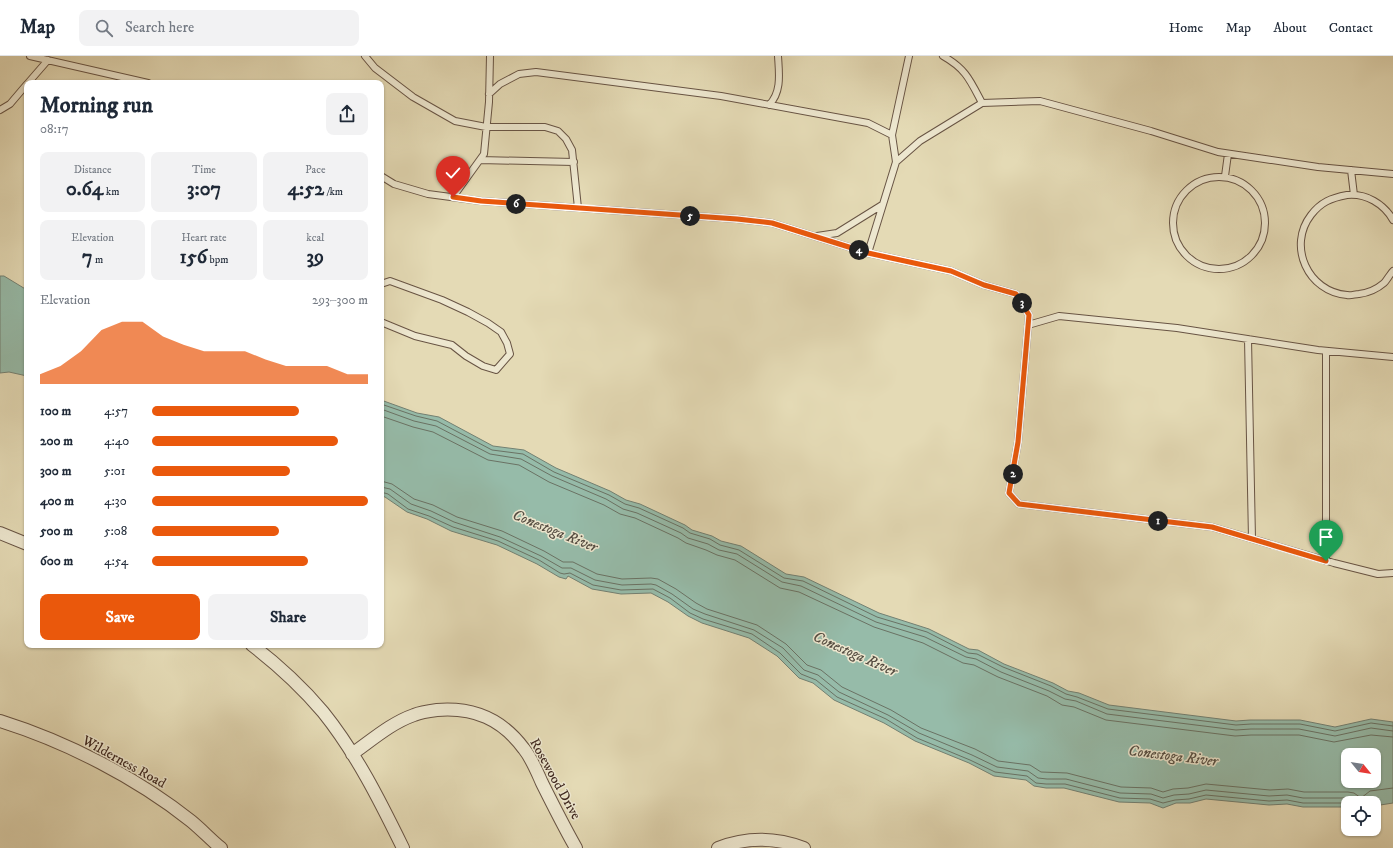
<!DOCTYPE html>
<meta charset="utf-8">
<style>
body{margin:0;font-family:"IM FELL DW Pica",serif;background:#f2f2f3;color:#1f2937;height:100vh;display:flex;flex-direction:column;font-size:15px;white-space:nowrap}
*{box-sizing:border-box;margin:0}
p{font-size:13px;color:#747a83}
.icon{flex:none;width:22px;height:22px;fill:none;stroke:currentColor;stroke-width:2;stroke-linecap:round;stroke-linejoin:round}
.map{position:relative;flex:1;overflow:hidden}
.drawer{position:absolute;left:24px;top:24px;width:360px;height:568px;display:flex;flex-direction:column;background:#fff;border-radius:8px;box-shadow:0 1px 3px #0004}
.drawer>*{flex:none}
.needle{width:26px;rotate:120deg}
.controls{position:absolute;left:1341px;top:692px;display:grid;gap:8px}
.controls a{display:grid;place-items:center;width:40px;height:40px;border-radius:8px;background:#fff;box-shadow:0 1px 3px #0004;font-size:20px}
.pin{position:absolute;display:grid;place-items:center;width:34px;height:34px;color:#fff;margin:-41px -17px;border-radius:50% 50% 50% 0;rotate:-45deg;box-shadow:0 0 4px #0007}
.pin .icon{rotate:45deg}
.km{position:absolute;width:20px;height:20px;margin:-10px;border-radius:50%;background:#222;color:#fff;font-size:11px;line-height:20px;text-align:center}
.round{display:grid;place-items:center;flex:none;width:42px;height:42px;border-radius:8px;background:#f2f2f3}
.overview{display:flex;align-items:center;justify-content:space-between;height:68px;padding:0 16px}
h1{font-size:22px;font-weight:800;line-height:30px}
.stats{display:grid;grid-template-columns:repeat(3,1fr);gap:6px;height:68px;padding:4px 16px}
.stats div{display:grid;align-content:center;border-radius:8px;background:#f2f2f3;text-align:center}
.stats b{font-size:20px;font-weight:800}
.stats small{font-size:11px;font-weight:400}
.stats p{font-size:11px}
.chart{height:112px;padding:8px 16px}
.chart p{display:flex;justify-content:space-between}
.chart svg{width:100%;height:72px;margin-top:4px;fill:#ea580c;opacity:.7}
.action{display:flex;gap:8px;margin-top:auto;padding:8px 16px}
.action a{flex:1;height:46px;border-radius:8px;background:#ea580c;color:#fff;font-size:16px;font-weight:800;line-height:46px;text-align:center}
.action a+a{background:#f2f2f3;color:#1f2937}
ul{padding:0 16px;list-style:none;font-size:13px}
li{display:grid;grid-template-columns:64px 48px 1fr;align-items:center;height:30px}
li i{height:10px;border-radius:5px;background:#ea580c}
header{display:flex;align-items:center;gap:24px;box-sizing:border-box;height:56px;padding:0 20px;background:#fff;border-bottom:1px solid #e0e1e3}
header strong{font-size:19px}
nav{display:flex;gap:22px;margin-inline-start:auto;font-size:14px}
.search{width:280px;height:36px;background:#f2f2f3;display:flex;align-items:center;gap:10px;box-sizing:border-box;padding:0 14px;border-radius:8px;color:#747a83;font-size:15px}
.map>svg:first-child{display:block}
.water{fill:#96bba9;stroke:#738072;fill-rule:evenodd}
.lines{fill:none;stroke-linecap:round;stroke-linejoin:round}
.shore{stroke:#6a7264;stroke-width:1}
.lane-casing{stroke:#685444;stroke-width:8}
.street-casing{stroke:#685444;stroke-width:14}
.lane{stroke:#ede7cf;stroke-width:6}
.street{stroke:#ede7cf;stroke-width:12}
.route-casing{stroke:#fff;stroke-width:8}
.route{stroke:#ea580c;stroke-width:5}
.labels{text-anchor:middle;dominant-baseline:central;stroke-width:3;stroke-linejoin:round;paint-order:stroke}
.street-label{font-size:14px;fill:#3f281f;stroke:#ede7cf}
.water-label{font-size:15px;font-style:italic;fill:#554d42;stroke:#ede7cf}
</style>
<header>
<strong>Map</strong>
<div class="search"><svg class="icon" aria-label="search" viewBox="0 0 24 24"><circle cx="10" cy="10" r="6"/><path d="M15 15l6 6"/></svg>Search here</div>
<nav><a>Home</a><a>Map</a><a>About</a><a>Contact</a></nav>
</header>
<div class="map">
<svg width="1393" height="792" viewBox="0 0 1393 792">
<rect width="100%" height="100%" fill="#e4dab5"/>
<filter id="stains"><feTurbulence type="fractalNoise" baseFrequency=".005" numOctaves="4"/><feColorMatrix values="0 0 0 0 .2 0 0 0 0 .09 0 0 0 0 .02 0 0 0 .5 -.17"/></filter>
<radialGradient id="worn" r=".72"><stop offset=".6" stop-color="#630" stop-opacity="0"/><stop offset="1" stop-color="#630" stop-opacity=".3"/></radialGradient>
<path class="water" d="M0 220H4L27 234V320L9 316 0 317Z
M381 344 417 357 439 361 493 390 524 394 556 412 610 435 626 444 640 448 685 469 692 474 712 480 721 485 741 490 786 518 804 521 879 557 929 573 969 593 978 594 1004 608 1053 627 1068 635 1079 637 1109 649 1236 665 1250 664H1300L1335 671 1371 663 1393 666V747L1374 750V747H1348V751H1303L1287 748 1269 749 1206 743 1190 747H1176L1163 752 1150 747 1119 746 1064 732H1046L1034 730 1026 724 994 720 969 707 915 685 884 667 834 644 813 627 799 622 777 600 749 582 702 567 688 560 668 546 651 537 621 538 592 533 568 520 566 523 559 521 537 508 497 489 451 475 427 463 407 456 385 441 381 440ZM1348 699H1374V725H1348Z"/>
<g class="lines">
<path class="shore" d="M381 348 416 360 437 365 492 394 523 398 554 416 609 439 625 448 639 452 683 472 690 477 710 483 720 489 739 494 784 522 803 525 877 561 927 576 968 597 977 598 1003 611 1051 630 1066 638 1077 641 1108 653 1236 669 1251 668H1300L1335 675 1371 667 1393 670
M381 353 414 365 436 370 490 398 521 403 552 420 606 443 623 453 637 457 681 477 688 482 708 488 719 494 737 498 782 526 801 530 876 566 925 581 966 601 976 603 1001 616 1049 635 1065 643 1076 645 1107 658 1236 674 1251 673H1299L1335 680 1371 672 1393 675
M381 360 413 371 433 376 488 404 519 409 549 426 604 449 620 458 635 462 678 482 686 487 706 494 717 499 735 504 780 532 799 536 874 571 923 587 963 607 974 609 998 621 1047 640 1062 649 1074 651 1106 664 1235 680 1251 679H1299L1334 686 1371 679 1393 681
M381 425 392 428 414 443 433 449 457 461 502 475 544 495 563 506H573L597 518 622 523 651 522 658 523 676 533 696 547 707 553 757 569 786 588 807 609 821 614 842 631 891 654 921 672 975 693 998 705 1030 709 1041 716 1067 717 1121 731 1151 732 1163 736 1173 733 1188 732 1206 728 1270 734 1288 733 1304 736H1348L1354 737 1361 742 1370 735 1393 732
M381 431 390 433 411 448 431 455 454 466 500 481 541 500 562 512H571L595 524 622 529 651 528 656 529 672 538 693 553 705 558 754 574 783 592 804 614 818 619 839 636 888 659 919 677 972 699 997 711 1028 715 1038 722 1047 723H1066L1120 737 1151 738 1163 742 1174 739 1189 738 1206 734 1269 740 1287 739 1303 742H1347L1352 743 1356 747
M381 436 388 438 408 453 429 460 453 471 498 485 539 504 560 517 564 518 570 517 593 529 621 534 653 533 670 542 690 557 703 563 752 578 780 597 801 618 816 624 837 641 886 663 917 682 970 704 995 716 1027 720 1036 727 1046 728H1065L1120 742 1150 743 1163 747 1175 744 1189 743 1206 739 1269 745 1287 744 1303 747H1348"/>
<g class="lane-casing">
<path id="lane" d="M30 0 148 27
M365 0 375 12 413 41 455 65 486 71H545L558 75 566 83 572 94 578 152
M943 0C966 13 970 24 982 47
M28 27 48 4
M489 38 500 28 519 18 536 16 721 40 868 67 892 79
M769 49C782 36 779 17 778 0
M0 54 10 48 27 28
M480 104 574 106
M896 106 920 85 982 47 1040 45 1151 75 1218 96 1318 111 1393 118
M1351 114 1354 139
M381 120 394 128 428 138 481 145 737 163 772 167 868 197 951 215 984 229 1016 238 1029 259 1018 386 1009 437 1019 448 1212 471 1334 507 1378 518 1393 517
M1225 120 1228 98
M1173 167a46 46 0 1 1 92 0a46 46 0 1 1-92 0Z
M453 141 484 98 489 46 490 0
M1393 164C1384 148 1366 137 1347 139 1331 142 1321 146 1311 159 1287 190 1308 236 1347 239 1351 240 1355 238 1359 238 1367 237 1377 233 1384 227 1387 224 1390 218 1393 215
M817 180 837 177 882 149
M868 197 896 106 892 79 909 0
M381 228 390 225 442 244 468 256 488 267 501 276 507 287 510 298 496 314 483 310 466 300 452 289 415 280 381 266
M1028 269 1059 260 1177 272 1318 294 1393 301
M1248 283 1252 483
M1326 295V505"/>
</g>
<g class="street-casing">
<path id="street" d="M0 477 27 488
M252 589C278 609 302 631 323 656 356 697 380 745 403 792
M0 665C67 686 137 722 191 765 202 774 211 784 221 792
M352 698C372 684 391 667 414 659 421 656 429 655 437 654 474 651 502 663 524 693 532 703 537 716 542 727 553 749 564 771 576 792
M718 792C746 781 775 781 804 792"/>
</g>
<use href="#lane" class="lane"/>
<use href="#street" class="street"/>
</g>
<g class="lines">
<g class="route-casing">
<path id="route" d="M453 141 481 145 737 163 772 167 868 197 951 215 984 229 1016 238 1029 259 1018 386 1009 437 1019 448 1212 471 1326 505"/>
</g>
<use href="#route" class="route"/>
</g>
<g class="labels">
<g class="street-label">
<text transform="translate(124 706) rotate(29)">Wilderness Road</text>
<text transform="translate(555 723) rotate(61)">Rosewood Drive</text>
</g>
<g class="water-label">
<text transform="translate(555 475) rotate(22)">Conestoga River</text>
<text transform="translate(855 598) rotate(24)">Conestoga River</text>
<text transform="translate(1173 700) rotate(7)">Conestoga River</text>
</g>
</g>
<rect width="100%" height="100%" filter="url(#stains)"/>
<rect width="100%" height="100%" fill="url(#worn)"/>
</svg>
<div class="controls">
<a><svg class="needle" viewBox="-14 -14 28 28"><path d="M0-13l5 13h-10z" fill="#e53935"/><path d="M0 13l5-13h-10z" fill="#747a83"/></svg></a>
<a><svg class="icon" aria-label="locate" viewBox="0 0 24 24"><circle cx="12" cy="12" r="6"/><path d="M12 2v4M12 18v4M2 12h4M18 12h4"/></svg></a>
</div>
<div class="pin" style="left:1326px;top:505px;background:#1e9e55"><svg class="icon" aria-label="arrive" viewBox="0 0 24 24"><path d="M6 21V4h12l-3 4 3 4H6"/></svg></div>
<div class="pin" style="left:453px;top:141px;background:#d93025"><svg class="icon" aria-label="check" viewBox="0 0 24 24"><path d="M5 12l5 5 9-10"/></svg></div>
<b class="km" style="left:1158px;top:465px">1</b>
<b class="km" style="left:1013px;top:418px">2</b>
<b class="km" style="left:1022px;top:247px">3</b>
<b class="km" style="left:859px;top:194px">4</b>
<b class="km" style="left:690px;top:160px">5</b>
<b class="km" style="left:516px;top:148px">6</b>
<section class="drawer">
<div class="overview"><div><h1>Morning run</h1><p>08:17</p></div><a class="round"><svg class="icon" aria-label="share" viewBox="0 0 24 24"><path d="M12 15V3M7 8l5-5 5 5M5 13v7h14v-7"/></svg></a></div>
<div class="stats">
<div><p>Distance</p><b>0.64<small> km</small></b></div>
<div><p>Time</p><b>3:07</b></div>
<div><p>Pace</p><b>4:52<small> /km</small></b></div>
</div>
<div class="stats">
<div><p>Elevation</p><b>7<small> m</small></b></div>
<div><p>Heart rate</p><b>156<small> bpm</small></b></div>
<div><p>kcal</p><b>39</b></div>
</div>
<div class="chart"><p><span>Elevation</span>293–300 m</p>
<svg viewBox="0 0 160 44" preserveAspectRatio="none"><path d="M0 44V38L10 33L20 24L30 11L40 6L50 6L60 15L70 20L80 24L90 24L100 24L110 29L120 33L130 33L140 33L150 38L160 38V44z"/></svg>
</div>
<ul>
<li><b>100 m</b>4:57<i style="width:68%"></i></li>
<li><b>200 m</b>4:40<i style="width:86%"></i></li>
<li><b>300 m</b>5:01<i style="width:64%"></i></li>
<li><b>400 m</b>4:30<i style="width:100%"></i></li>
<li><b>500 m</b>5:08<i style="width:59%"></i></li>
<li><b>600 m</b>4:54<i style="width:72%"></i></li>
</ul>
<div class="action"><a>Save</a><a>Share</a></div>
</section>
</div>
